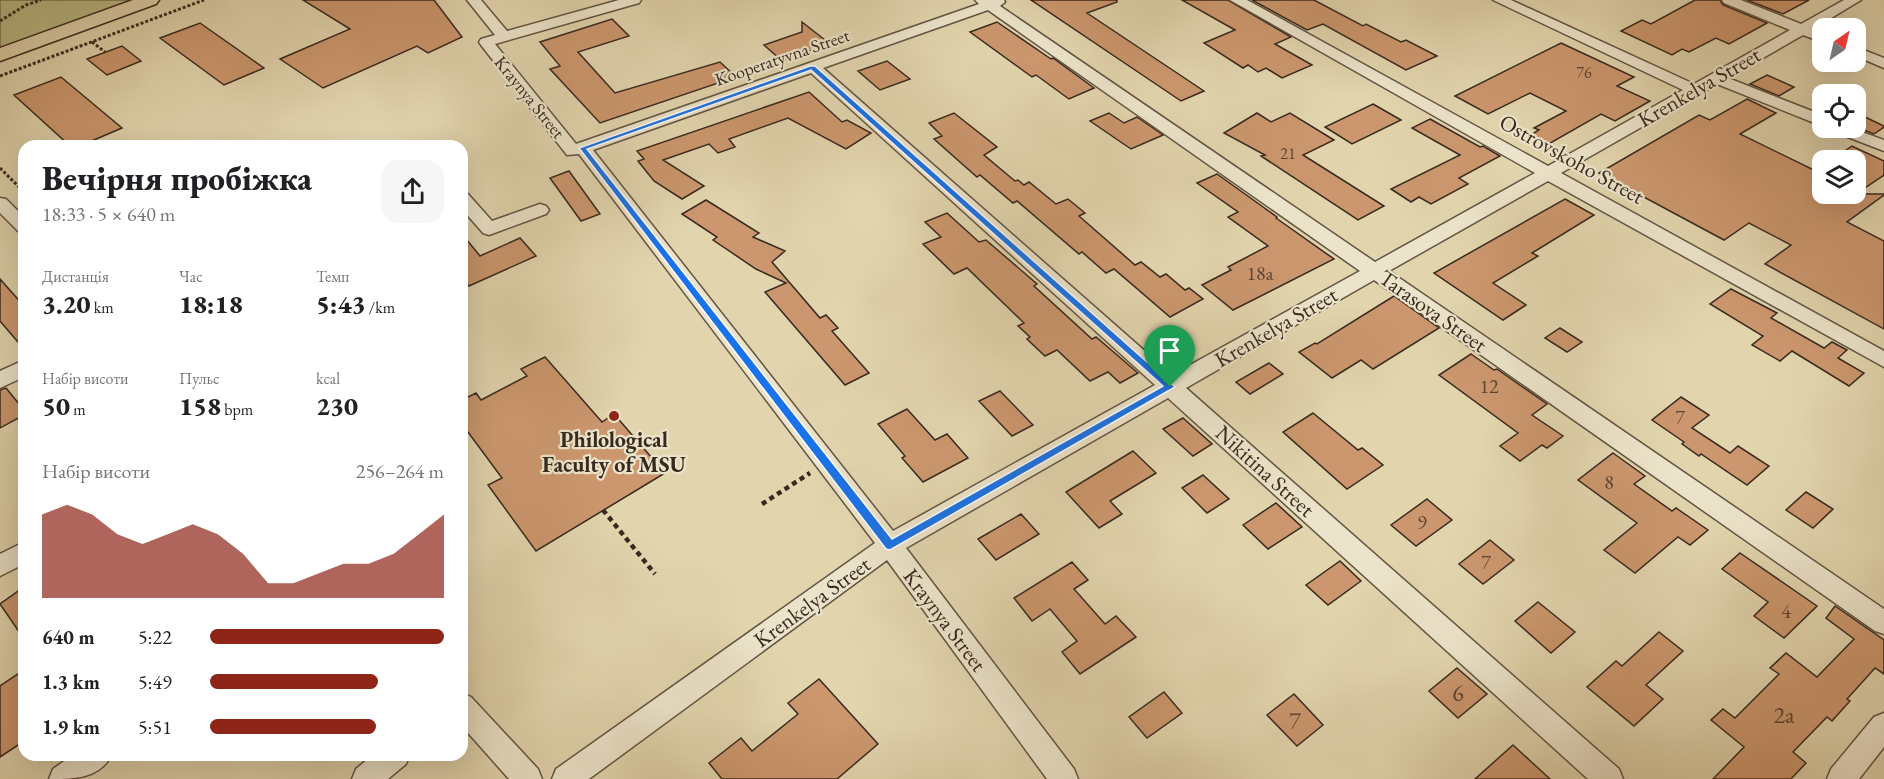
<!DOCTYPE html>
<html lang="uk">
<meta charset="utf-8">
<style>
body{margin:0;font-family:"EB Garamond",serif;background:#f6f6f6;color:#202124;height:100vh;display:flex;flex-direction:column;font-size:22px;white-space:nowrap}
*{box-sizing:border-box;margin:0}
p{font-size:20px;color:#757577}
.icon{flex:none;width:33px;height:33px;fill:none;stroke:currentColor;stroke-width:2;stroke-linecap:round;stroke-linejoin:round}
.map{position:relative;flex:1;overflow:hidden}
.panel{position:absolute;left:18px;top:140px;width:450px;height:621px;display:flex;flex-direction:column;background:#fff;border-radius:18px;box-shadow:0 6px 24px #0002}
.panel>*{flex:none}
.needle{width:39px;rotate:34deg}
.fabs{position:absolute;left:1812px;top:18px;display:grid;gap:12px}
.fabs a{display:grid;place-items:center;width:54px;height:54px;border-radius:12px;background:#fff;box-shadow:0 6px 24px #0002;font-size:30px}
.pin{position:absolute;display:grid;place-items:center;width:51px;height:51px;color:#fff;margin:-62px -26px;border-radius:50% 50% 50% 0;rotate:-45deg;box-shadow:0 0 6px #0007}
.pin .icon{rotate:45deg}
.round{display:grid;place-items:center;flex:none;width:63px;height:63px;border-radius:18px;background:#f6f6f6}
.summary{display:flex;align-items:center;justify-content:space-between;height:102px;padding:0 24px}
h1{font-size:33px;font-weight:800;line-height:45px}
.stats{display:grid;grid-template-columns:repeat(3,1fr);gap:9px;height:102px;padding:6px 24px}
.stats div{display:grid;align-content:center}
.stats b{font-size:26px;font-weight:800}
.stats small{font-size:16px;font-weight:400}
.stats p{font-size:16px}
.chart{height:168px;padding:12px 24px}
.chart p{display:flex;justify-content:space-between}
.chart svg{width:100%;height:108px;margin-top:6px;fill:#8f2418;opacity:.7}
ul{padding:0 24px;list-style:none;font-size:20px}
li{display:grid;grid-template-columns:96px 72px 1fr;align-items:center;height:45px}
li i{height:15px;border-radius:8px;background:#8f2418}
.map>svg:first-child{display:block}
.green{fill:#b9bc86;stroke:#787252;stroke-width:1.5}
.building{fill:#cc976e;stroke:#37291f;stroke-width:1.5}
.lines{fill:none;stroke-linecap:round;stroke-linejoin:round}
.minor-casing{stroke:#625443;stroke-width:3}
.major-casing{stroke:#37291f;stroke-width:3}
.path-far1{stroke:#37291f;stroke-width:3;stroke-dasharray:3 2;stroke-linecap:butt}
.path{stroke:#37291f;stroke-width:4.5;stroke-dasharray:5 4;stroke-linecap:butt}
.minor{fill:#ece4ca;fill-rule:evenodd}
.major{fill:#e2d5ae;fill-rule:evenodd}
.route{fill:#1a73e8;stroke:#fff;stroke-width:1.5;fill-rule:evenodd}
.poi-dot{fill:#8f2418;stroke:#ece4ca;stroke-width:2}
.labels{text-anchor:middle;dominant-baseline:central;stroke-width:4.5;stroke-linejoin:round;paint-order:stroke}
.far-number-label{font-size:16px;fill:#5c4433}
.far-street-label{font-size:18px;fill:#37291f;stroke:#ece4ca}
.number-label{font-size:20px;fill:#5c4433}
.street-label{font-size:22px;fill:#37291f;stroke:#ece4ca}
.poi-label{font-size:22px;font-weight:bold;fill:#37291f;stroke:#ece4ca}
.near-number-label{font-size:24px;fill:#5c4433}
</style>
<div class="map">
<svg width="1884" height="779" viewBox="0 0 1884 779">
<rect width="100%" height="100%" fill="#e2d5ae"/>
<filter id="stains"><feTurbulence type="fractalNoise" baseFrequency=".00333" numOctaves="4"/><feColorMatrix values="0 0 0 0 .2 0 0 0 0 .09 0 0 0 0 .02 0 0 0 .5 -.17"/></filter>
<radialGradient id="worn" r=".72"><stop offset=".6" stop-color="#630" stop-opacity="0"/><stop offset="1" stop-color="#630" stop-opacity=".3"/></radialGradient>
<path class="green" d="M0 0H139L0 51Z"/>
<path class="building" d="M303 0H434L462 37 428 53 417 46 323 88 280 59 350 29Z
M1031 0H1117V2L1087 13 1204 91 1181 101Z
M1182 0H1228L1291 37 1275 44 1312 65 1282 78 1266 68 1258 72 1248 65 1243 68 1204 43 1235 30Z
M1252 0H1314L1363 26 1366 24 1401 42 1406 40 1437 56 1406 70 1323 24 1307 30Z
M1695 0H1720L1723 5 1767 23 1729 44 1716 38 1689 52 1682 49 1672 55 1621 31 1642 20 1651 24Z
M1747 0H1809L1783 14Z
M612 19 629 36 578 52 615 93 720 62 736 77 600 123 550 69 560 66 540 42Z
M802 22 830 44 782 61 764 45 802 32Z
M997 22 1051 59 1053 58 1094 88 1069 99 1036 75 1032 77 970 32Z
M200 23 264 68 224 85 160 38Z
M1561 43 1634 77 1617 86 1650 101 1615 121 1601 114 1547 145 1529 136 1539 130 1534 128 1566 111 1530 93 1488 114 1455 96Z
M122 46 141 61 107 75 87 59Z
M887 61 910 79 880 90 858 71Z
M1767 75 1794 87 1779 96 1750 84Z
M61 77 122 128 80 146H70L14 95Z
M809 92 842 122 847 120 871 133 846 149 788 118 729 139 735 147 718 153 709 144 663 160 704 186 682 199 654 181 638 161 644 159 637 151Z
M1747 99 1776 113 1740 134 1822 174V194H1856V160H1843L1836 157 1852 146 1884 161V175L1856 194H1884V195L1847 222 1884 241V329L1765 264 1791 245 1749 223 1724 240 1599 173 1699 115 1710 120Z
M1373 104 1401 120 1352 144 1325 127Z
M954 113 997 147 984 155 1015 181 1018 180 1024 185 1029 182 1056 204 1068 199 1085 213 1079 216 1135 265 1141 262 1160 277 1166 274 1185 290 1189 288 1203 299 1170 317 1114 269 1106 273 1082 252 1079 254 1017 201 1013 203 980 175 977 177 934 139 942 136 929 123Z
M1109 113 1124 123 1137 117 1163 135 1131 149 1090 121Z
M1257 113 1271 122 1290 113 1334 140 1303 155 1384 206 1358 220 1261 156 1265 155 1224 133Z
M1865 117 1884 126V127L1874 134 1856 127V123Z
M1430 119 1480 147 1483 146 1500 156 1459 178 1468 184 1431 204 1419 197 1411 202 1391 189 1460 155 1412 128Z
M569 171 600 214 581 221 550 178Z
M1217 174 1277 217 1276 218 1334 259 1233 310 1202 285 1231 270 1228 267 1268 246 1228 217 1238 212 1197 183Z
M1565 199 1594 215 1532 253 1538 256 1493 283 1526 305 1503 320 1434 273Z
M706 200 759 233 753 237 785 251 772 262 820 318 826 315 838 328 832 331 869 373 845 385 765 292 786 283 756 269 713 240 717 237 682 214Z
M947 213 979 242 986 240 1037 284 1034 286 1092 339 1096 337 1138 373 1120 383 1108 372 1090 381 1057 350 1045 356 1027 339 1030 337 1018 326 1024 323 967 268 954 274 923 244 941 237 925 222Z
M462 234 480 256 520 238 536 256 469 286 462 277Z
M0 279 24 306V349L0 321Z
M1731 289 1777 313 1771 318 1824 348 1832 342 1847 350 1838 358 1864 373 1849 386 1792 351 1780 361 1752 345 1763 336 1710 304Z
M1394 296 1439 328 1373 369 1361 360 1332 378 1299 352 1315 343 1317 344Z
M1560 328 1582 342 1567 352 1545 338Z
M1471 354 1494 370 1497 369 1547 404 1532 415 1563 436 1547 448 1542 445 1520 461 1500 446 1518 433 1439 375Z
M545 357 602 422 614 414 665 473 536 551 488 485 502 478 462 424V400L476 393 481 400 527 376 521 369Z
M1269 363 1283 374 1250 394 1236 382Z
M6 388 24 410V415L0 428V390Z
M1000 391 1033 425 1012 436 979 401Z
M1681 397 1709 415 1692 428 1730 453 1738 446 1769 466 1747 485 1701 454 1699 456 1682 444 1684 442 1652 420Z
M907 409 935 440 947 434 968 458 923 482 902 458 905 456 878 424Z
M1313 413 1358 450 1362 448 1383 465 1347 489 1283 432Z
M1183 418 1212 444 1193 456 1163 429Z
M1133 451 1156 473 1110 501 1122 514 1099 528 1066 492Z
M1613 453 1645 476 1634 484 1672 511 1676 508 1708 530 1690 545 1678 537 1635 573 1604 550 1637 523 1578 480Z
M1203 475 1229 499 1207 513 1182 488Z
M1806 492 1833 509 1813 528 1786 510Z
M1427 499 1452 520 1416 546 1391 525Z
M1276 503 1302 527 1268 549 1243 525Z
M1021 514 1039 534 996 560 978 539Z
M1490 540 1514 560 1483 584 1459 564Z
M1740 553 1817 606 1784 638 1754 616 1768 602 1722 569Z
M1340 561 1361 581 1328 605 1306 585Z
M1072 562 1088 580 1074 589 1105 624 1116 616 1136 637 1080 674 1062 652 1077 641 1050 609 1032 621 1014 598Z
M24 587V639L0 604Z
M1538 602 1575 632 1551 653 1515 621Z
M1835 606 1884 640V674L1875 668 1847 699 1850 701 1832 721 1827 717 1793 752 1806 763 1791 779H1713L1744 747 1711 720 1723 709 1735 718 1779 674 1770 668 1786 653 1817 677 1854 639 1826 618Z
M1659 632 1683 651 1646 685 1663 699 1634 726 1587 687 1616 661 1622 666Z
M1457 668 1487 694 1458 718 1429 691Z
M24 670V741L0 757V686Z
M819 679 878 744 837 779H722L709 763 741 738 752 751 798 714 788 703Z
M1164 692 1182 713 1147 738 1129 717Z
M1294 694 1323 725 1297 746 1267 715Z
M1513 745 1550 779H1475Z"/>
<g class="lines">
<g class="minor-casing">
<path id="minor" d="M467 0H481L507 31 619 0H641L639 3 495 44 576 144 979 4 975 0H1004L1005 2 1000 6 1375 262 1535 173 1230 0H1247L1548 166 1683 90 1493 0H1511L1694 84 1790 30 1724 3 1722 0H1741L1801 24 1844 0H1861L1813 29 1822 33V42L1803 35 1728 78 1822 115V126L1717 84 1561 173 1884 351V367L1548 181 1389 271 1884 609V634L1875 631 1374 280 1186 388 1619 769 1623 779H1588L1168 398 906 548 1074 769 1078 779H1047L887 560 589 779H552L556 769 875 543 579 154 567 155 481 45 479 42 481 39 495 35ZM988 10 1360 271 1172 375 823 68ZM811 73 1155 385 893 531 593 150Z
M1856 47 1884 58V68L1856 56Z
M1830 128H1851L1884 140V151L1832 131Z
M462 193 468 194 492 221 540 204 546 206 549 210 546 214 489 235 483 233 462 209Z
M0 198 6 199 24 217V233L18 231 0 213Z
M24 360V377L0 388V371Z
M24 542V564L0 576V554Z
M462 693 471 697 538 769 542 779H509L462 726Z
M1884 713V747L1859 779H1827L1831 769 1874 717Z
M74 754H112C100 779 74 779 49 779L53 769Z
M374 754H410L406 764 388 779H352L356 769Z"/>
</g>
<g class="major-casing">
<path id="major" d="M133 0H159L156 4 0 61V48Z"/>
</g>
<path class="path-far1" d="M0 21 26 5 41 0
M92 42 105 52
M0 76 204 0
M0 168 24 192"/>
<path class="path" d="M762 504 810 473
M603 510 655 574"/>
<use href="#minor" class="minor"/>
<use href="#major" class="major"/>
</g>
<path class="route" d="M810 66H815L1175 387 890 550 886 549 579 148ZM811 70 1163 386 892 539 587 149Z"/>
<circle class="poi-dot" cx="614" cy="416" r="6"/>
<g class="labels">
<g class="far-number-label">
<text x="1584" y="72">76</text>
<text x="1288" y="153">21</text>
</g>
<g class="far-street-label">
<text transform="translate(782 57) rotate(-19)">Kooperatyvna Street</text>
<text transform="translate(530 97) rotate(51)">Kraynya Street</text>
</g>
<g class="number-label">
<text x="1260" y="273">18а</text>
<text x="1489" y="386">12</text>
<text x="1680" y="417">7</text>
<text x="1609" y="482">8</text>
<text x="1422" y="522">9</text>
<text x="1486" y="562">7</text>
<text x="1786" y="611">4</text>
</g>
<g class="street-label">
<text transform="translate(1699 87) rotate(-30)">Krenkelya Street</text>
<text transform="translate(1572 159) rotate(29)">Ostrovskoho Street</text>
<text transform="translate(1433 311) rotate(35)">Tarasova Street</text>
<text transform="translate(1276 327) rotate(-30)">Krenkelya Street</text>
<text transform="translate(1265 471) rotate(42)">Nikitina Street</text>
<text transform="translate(812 602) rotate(-36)">Krenkelya Street</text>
<text transform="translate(945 620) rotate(53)">Kraynya Street</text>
</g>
<g class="poi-label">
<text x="614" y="439">Philological<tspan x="614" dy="25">Faculty of MSU</tspan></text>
</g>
<g class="near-number-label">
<text x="1458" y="692">6</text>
<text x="1784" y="714">2а</text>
<text x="1295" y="720">7</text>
</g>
</g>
<rect width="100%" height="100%" filter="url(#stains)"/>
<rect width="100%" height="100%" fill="url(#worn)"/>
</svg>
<div class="fabs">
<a><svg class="needle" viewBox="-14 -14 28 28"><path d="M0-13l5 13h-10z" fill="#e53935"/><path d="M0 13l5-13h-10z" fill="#757577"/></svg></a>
<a><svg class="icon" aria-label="locate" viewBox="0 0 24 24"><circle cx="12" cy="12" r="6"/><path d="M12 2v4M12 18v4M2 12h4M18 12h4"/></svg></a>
<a><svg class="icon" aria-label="layers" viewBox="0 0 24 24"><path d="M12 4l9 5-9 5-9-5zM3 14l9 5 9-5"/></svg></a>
</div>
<div class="pin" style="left:1170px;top:387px;background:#1e9e55"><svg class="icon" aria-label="arrive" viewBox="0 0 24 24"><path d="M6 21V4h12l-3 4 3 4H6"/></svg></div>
<section class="panel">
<div class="summary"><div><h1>Вечірня пробіжка</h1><p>18:33 · 5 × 640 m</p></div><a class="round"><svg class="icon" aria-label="share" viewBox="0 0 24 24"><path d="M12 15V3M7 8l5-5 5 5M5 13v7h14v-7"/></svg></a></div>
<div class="stats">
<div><p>Дистанція</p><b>3.20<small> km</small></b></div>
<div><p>Час</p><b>18:18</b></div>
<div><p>Темп</p><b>5:43<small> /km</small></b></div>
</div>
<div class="stats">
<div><p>Набір висоти</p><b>50<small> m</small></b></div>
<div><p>Пульс</p><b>158<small> bpm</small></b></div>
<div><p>kcal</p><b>230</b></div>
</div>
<div class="chart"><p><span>Набір висоти</span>256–264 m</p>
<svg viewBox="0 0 160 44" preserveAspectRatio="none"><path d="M0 44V10L10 6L20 10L30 18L40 22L50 18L60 14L70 18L80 26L90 38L100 38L110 34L120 30L130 30L140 26L150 18L160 10V44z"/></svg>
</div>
<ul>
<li><b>640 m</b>5:22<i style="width:100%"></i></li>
<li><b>1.3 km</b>5:49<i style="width:72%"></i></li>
<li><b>1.9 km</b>5:51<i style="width:71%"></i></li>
</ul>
</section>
</div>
